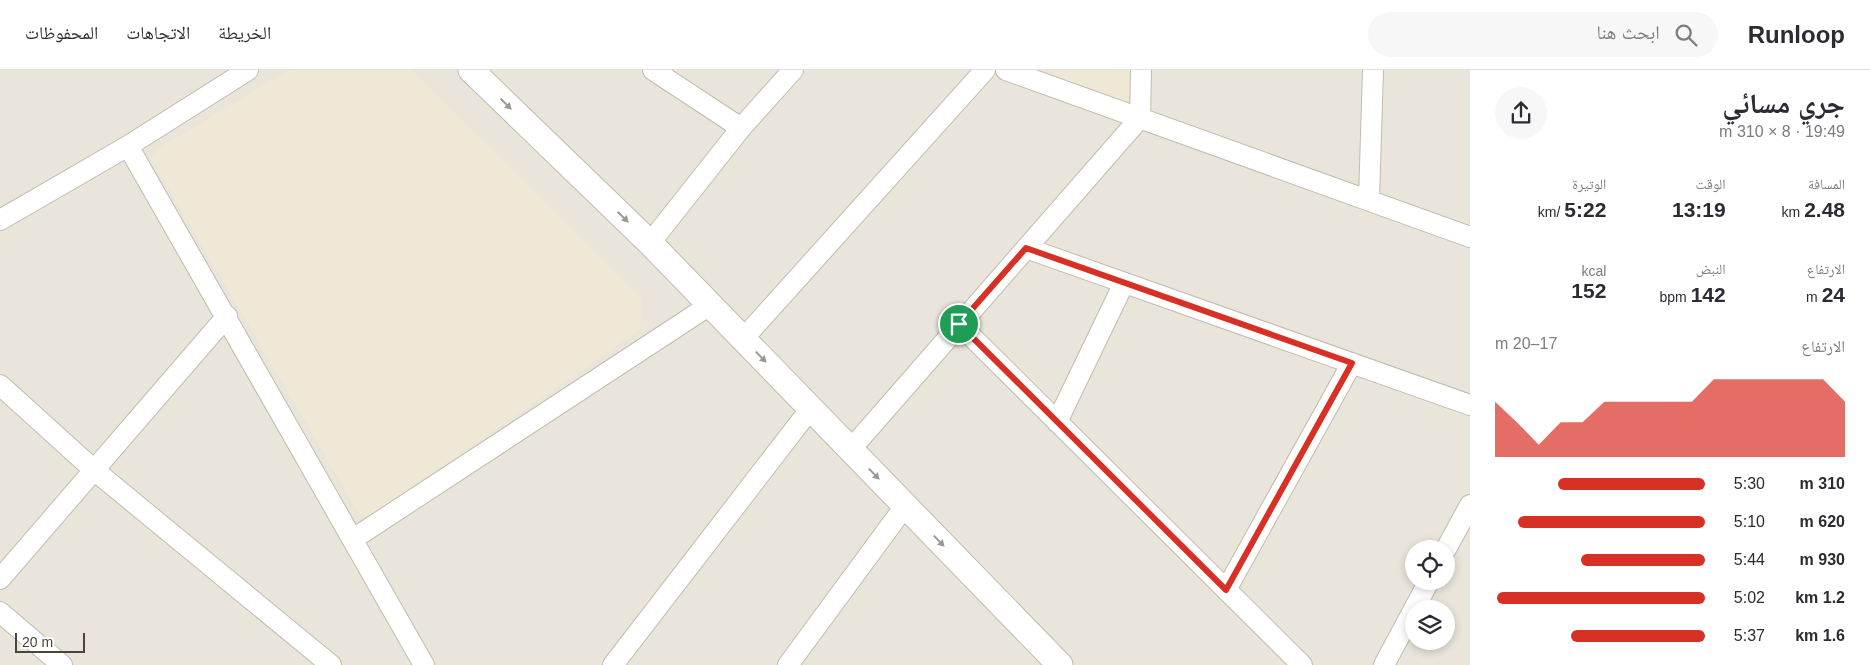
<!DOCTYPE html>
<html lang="ar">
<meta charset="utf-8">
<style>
body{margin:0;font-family:Helvetica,"Noto Naskh Arabic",sans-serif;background:#f7f7f7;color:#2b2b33;direction:rtl;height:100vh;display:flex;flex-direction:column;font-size:19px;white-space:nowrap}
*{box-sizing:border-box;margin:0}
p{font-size:16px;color:#7c7c81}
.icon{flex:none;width:28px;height:28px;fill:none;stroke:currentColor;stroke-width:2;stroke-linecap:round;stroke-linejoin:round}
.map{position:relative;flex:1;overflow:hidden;direction:ltr}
.sheet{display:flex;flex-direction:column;background:#fff;width:400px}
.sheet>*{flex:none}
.fabs{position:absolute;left:1405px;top:470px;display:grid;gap:10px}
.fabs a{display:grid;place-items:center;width:50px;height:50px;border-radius:50%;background:#fff;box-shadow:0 2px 8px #0003;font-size:25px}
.scale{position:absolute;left:15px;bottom:12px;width:70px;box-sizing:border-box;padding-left:5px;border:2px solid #4b4439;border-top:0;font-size:14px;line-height:18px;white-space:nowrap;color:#4b4439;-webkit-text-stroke:4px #fff;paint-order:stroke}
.pin{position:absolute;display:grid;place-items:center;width:42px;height:42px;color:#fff;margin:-21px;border:2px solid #fff;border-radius:50%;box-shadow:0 1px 5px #0007}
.round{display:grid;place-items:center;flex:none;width:52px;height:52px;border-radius:26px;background:#f7f7f7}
.overview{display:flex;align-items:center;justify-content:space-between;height:85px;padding:0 25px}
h1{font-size:28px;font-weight:800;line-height:38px}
.metrics{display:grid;grid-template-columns:repeat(3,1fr);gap:8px;height:85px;padding:5px 25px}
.metrics div{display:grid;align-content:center}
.metrics b{font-size:21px;font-weight:800}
.metrics small{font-size:14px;font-weight:400}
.metrics p{font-size:14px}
.chart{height:140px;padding:10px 25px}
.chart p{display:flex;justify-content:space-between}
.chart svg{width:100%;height:90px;margin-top:5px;fill:#d93025;opacity:.7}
ul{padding:0 25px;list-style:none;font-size:16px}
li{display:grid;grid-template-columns:80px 60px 1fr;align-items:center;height:38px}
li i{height:12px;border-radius:6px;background:#d93025}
header{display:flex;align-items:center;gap:30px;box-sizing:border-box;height:70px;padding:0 25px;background:#fff;border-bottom:1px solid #e1e1e2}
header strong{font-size:24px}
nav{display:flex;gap:28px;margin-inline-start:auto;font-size:18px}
.search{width:350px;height:45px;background:#f7f7f7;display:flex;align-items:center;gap:12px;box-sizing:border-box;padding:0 18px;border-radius:28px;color:#7c7c81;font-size:19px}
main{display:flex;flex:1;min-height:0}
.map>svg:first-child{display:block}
.residential{fill:#eae5da;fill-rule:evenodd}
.education{fill:#efe8d6}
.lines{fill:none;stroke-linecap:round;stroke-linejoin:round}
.minor-casing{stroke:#c2bbae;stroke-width:22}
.tertiary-casing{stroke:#c2bbae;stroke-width:27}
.minor{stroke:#fff;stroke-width:20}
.tertiary{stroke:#fff;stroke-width:25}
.oneway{fill:#9c9892}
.route-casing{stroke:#fff;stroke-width:10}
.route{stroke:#d93025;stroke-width:6}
</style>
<header>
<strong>Runloop</strong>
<div class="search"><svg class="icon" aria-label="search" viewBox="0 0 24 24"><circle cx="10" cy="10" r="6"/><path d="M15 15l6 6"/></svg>ابحث هنا</div>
<nav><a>الخريطة</a><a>الاتجاهات</a><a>المحفوظات</a></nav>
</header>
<main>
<section class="sheet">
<div class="overview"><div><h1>جري مسائي</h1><p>19:49 · 8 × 310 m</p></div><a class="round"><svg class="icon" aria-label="share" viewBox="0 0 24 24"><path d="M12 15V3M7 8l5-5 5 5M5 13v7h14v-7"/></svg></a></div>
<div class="metrics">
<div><p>المسافة</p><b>2.48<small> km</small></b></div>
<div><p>الوقت</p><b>13:19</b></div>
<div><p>الوتيرة</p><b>5:22<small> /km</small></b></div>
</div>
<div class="metrics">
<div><p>الارتفاع</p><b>24<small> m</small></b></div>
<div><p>النبض</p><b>142<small> bpm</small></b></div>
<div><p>kcal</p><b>152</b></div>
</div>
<div class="chart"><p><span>الارتفاع</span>17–20 m</p>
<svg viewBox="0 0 160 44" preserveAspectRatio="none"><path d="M0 44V17L10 27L20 38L30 27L40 27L50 17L60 17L70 17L80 17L90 17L100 6L110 6L120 6L130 6L140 6L150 6L160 17V44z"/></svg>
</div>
<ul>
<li><b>310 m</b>5:30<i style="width:70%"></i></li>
<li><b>620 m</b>5:10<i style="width:89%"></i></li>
<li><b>930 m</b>5:44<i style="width:59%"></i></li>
<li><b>1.2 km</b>5:02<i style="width:99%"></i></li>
<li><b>1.6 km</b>5:37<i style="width:64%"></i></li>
</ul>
</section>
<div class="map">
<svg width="1470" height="595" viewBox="0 0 1470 595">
<rect width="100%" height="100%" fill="#f6f3ec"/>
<path class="residential" d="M0 0H1470V595H0ZM1414 479H1446V511H1414ZM1414 539H1446V571H1414Z"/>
<path class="education" d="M289 0H412L642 229 640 260 370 446 360 445 151 88 158 79Z
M1034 0H1131V33Z"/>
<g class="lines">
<g class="minor-casing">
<path id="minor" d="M653 0 741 58
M1006 0 1470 167
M128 76 424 595
M1369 130 1373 0
M0 150 128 76 248 0
M650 173 741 58 793 0
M1026 178 1470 335
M959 254 1302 595
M743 269 985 0
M0 315 94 400 331 595
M1057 352 1124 213
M851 379 1140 48 1141 0
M353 469 710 235
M1446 479 1470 435
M0 509 227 246
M1226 520 1352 293
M1414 539 1429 511
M0 542 62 595
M613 595 811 338
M788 595 905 436
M1384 595 1414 539"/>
</g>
<g class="tertiary-casing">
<path id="tertiary" d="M471 0 650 173 1060 595"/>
</g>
<use href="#minor" class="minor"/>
<use href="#tertiary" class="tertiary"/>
</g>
<defs><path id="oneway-solid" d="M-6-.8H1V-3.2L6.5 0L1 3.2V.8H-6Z" transform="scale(1.25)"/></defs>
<g class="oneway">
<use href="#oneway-solid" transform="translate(506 34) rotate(44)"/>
<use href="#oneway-solid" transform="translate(623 147) rotate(44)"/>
<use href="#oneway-solid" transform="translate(761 287) rotate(46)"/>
<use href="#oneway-solid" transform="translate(874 404) rotate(46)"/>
<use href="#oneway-solid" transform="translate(939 471) rotate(46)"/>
</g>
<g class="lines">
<g class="route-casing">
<path id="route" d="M1026 178 1352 293 1226 520 959 254Z"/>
</g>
<use href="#route" class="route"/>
</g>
</svg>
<div class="fabs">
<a><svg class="icon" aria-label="locate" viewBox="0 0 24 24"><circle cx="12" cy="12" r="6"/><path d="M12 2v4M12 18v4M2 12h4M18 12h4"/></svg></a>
<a><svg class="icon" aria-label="layers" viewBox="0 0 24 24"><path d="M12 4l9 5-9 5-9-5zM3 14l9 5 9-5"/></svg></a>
</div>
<div class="scale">20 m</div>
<div class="pin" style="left:959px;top:254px;background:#1e9e55"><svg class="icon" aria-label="arrive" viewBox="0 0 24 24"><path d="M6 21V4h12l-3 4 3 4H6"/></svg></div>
</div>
</main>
